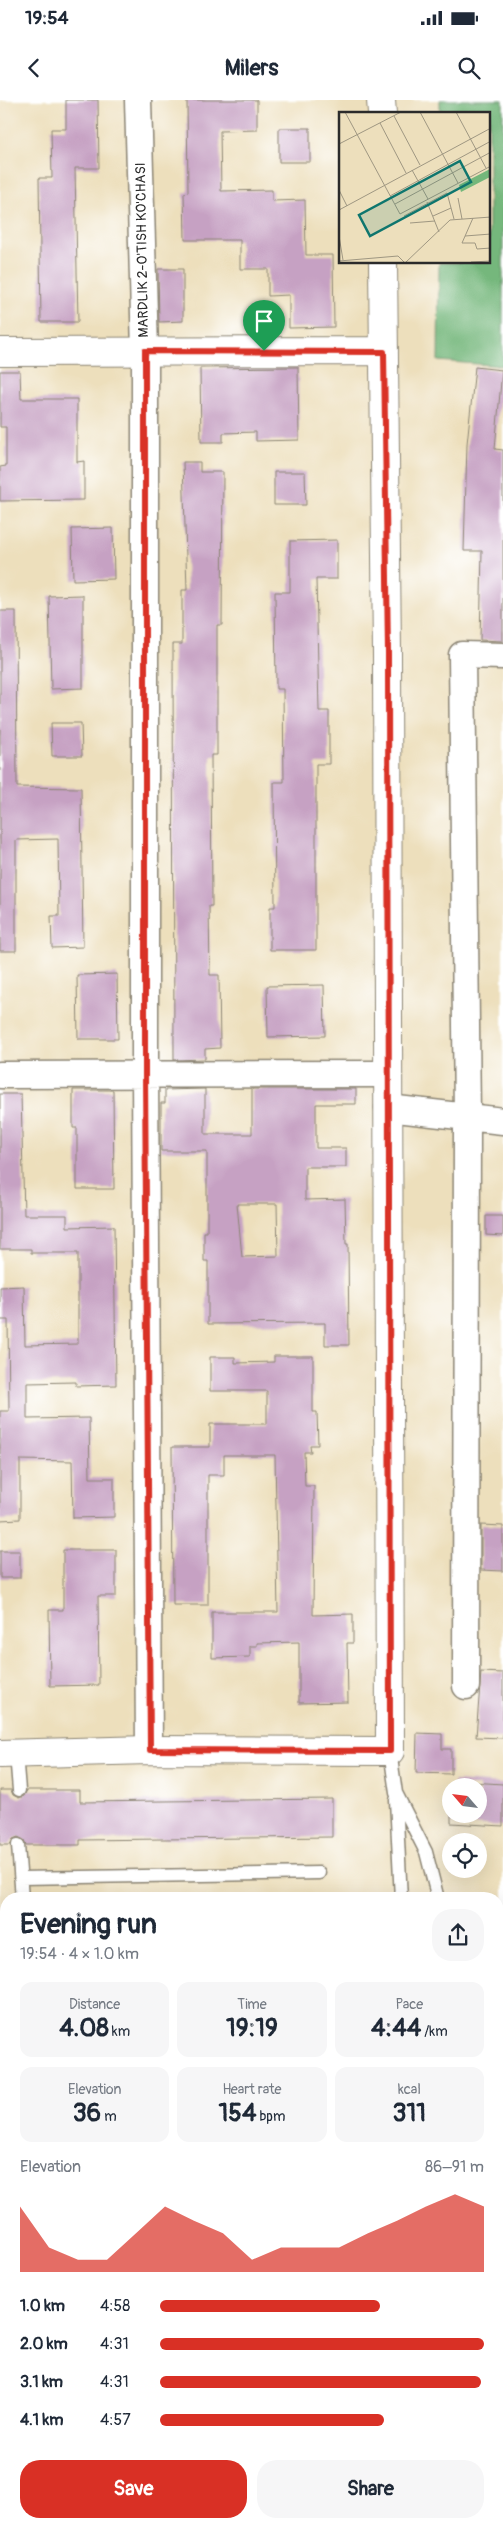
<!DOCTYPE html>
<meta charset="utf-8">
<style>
body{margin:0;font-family:Pangolin,sans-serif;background:#f6f6f7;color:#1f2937;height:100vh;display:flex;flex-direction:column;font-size:19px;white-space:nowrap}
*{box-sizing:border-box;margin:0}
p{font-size:16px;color:#747a83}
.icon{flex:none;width:28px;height:28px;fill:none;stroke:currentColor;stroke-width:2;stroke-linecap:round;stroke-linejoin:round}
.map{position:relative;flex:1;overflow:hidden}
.drawer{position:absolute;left:0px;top:1792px;width:504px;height:636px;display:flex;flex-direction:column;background:#fff;border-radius:20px 20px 0 0;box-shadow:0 5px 20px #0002}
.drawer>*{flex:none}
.needle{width:32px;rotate:298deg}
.fabs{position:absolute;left:442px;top:1678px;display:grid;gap:10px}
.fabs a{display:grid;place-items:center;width:45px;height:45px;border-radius:50%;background:#fff;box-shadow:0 5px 20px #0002;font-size:25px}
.pin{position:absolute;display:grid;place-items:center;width:42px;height:42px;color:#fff;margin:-51px -21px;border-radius:50% 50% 50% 0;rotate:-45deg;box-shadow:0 0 5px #0007}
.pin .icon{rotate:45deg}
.round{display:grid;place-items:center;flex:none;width:52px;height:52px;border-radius:20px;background:#f6f6f7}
.headline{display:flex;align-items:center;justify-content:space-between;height:85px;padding:0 20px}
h1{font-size:28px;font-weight:800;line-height:38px}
.metrics{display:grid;grid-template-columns:repeat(3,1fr);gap:8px;height:85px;padding:5px 20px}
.metrics div{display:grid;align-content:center;border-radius:12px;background:#f6f6f7;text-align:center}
.metrics b{font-size:25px;font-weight:800}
.metrics small{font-size:14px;font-weight:400}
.metrics p{font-size:14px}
.chart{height:140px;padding:10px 20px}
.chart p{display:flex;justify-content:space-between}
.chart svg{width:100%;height:90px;margin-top:5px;fill:#d93025;opacity:.7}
.cta{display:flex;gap:10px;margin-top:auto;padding:10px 20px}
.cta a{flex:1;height:58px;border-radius:20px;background:#d93025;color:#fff;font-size:20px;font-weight:800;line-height:58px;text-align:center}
.cta a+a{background:#f6f6f7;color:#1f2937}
ul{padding:0 20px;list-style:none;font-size:16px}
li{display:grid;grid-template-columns:80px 60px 1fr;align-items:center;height:38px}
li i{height:12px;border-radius:6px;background:#d93025}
.status{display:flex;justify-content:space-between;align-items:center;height:35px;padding:0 25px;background:#fff;direction:ltr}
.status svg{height:14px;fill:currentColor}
header{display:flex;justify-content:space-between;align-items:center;height:65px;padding:0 20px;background:#fff;font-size:22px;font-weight:800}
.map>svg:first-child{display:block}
.forest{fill:#74b77b;stroke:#507153}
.building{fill:#c6a1c3;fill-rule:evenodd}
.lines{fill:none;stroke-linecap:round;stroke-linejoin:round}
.service-casing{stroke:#8c8574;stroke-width:15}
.minor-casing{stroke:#8c8574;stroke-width:29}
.tertiary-casing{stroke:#8c8574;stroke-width:30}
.service{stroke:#fff;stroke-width:12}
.minor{stroke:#fff;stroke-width:26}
.tertiary{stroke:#fff;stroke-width:28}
.route-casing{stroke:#fff;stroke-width:10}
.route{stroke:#d93025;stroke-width:6}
.labels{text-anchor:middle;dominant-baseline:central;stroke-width:4.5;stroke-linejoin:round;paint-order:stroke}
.street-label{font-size:14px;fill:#2b2b2b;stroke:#fff}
.inset-road{fill:none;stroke:#9f9782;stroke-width:1}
.view{fill:#0f766e;fill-opacity:0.15;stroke:#0f766e;stroke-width:2.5}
.inset-edge{fill:none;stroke:#2b2b2b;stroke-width:2.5}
</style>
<div class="status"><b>19:54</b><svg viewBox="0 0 49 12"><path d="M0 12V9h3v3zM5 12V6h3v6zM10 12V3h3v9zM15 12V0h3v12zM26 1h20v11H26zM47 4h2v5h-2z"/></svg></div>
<header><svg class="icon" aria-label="back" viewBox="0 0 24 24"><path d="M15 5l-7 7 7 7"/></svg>Milers<svg class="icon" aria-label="search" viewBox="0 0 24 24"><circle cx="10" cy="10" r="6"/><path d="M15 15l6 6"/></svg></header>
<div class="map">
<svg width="503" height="2428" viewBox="0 0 503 2428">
<rect width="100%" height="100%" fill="#fff"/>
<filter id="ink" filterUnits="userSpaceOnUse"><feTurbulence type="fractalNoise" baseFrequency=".02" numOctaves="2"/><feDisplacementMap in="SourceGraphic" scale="10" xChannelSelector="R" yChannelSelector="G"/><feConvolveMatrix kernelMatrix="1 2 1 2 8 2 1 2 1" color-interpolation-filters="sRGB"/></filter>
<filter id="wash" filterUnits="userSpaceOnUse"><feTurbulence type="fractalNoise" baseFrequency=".0096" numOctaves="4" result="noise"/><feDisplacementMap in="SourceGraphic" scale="20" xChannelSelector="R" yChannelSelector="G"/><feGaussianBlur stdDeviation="1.12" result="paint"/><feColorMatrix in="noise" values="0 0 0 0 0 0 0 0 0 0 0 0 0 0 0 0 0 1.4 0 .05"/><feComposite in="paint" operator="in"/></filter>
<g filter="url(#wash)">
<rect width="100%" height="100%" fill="#eddfbc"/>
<path class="forest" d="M440 0H503V266L438 261 439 163 489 162V14H440Z"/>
<g id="blocks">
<path class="building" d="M66 0H98L99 68H75L78 222H41L39 78H52L51 29H66Z
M187 0H257V30L220 31 221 91 272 90V101L305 100 306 155H333L334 227 289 228V195L268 196V169H240V140H185L184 93 188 92Z
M279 28H310V62H279Z
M158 169H183V221L159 222Z
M298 267 299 340 256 341V332L223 333V342H201L200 268Z
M475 267 502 270 495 349 503 350V541L480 540 482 451H464L467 344Z
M0 271H20L21 299H77V362L84 361V400L0 401V367L6 366V327H0Z
M183 362H200V372H223L222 525H217V655H211L212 806H209L210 875H219L220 948 205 949V959L174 960 173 544H182V490H187Z
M274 372H305L306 405H274Z
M113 428 114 479 73 480 72 429Z
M337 440V479H316L319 611H329V664H316V850H270V807H275L274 682H284L283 589H276L275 492H290V441Z
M83 495V588L51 589 49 496Z
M0 511H16L17 687 81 688 83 847 52 848 51 816H59L58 739 16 740V851H0Z
M51 623H81L82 656H52Z
M117 874 118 939H78L77 875Z
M324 885 325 936 268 937 267 886Z
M205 989V1034H252V989H356V1004H316V1048H346V1067H305V1100L345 1099 346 1144H348L349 1245H325V1223L208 1224V1161H204V1132H207V1051H161V1003H165V990ZM237 1104H277L278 1156 242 1157Z
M73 990H113L114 1089H77V1028H73Z
M0 994H21L24 1115H67V1127L114 1126 116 1285 76 1286V1282L27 1283V1319L89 1318 90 1378H114V1417L73 1418 72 1361 20 1360V1419L0 1420V1311H9L8 1220H0V1187L24 1186 25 1245 78 1244V1153H31V1149H0Z
M486 1116H503V1136L486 1135Z
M274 1256H313V1312H317L318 1345H310L311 1352H304L305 1386H314L313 1515 353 1514V1543H347L348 1602 299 1603V1542L257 1543V1546H250V1557L212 1558V1512H278L275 1355H224V1375H208V1505H173L172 1347H210V1324H267V1291H210V1257H235V1263L274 1262Z
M481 1425 503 1426V1471L481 1470Z
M63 1450H116V1496H98L99 1585 50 1586 49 1510H63Z
M0 1451H20V1478H0Z
M481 1572 503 1573V1638L476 1637Z
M417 1633 442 1634V1649H451V1674L416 1673Z
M454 1681 503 1684V1726L451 1723V1713L479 1714V1686H453Z
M0 1690H11L13 1695 19 1698 24 1696 27 1690H80V1702L332 1699V1737L80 1740V1745H26L24 1740 18 1737 13 1739 10 1745H0Z"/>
</g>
</g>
<g filter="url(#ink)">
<use href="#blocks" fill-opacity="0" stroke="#8c8574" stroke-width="1"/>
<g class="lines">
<g class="service-casing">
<path id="service" d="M390 1651 396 1693 426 1752 438 1799
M16 1654 19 1690
M396 1700 401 1799
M18 1745 22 1799
M21 1778 319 1773
M498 1872 503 1873
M0 1973 6 1972
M0 2105 6 2104
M0 2275 6 2236
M168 2428 170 2422
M245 2428 247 2422"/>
</g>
<g class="minor-casing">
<path id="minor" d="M138 0 145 251V973L149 1650
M0 975 387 974
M388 1008 503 1021
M466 1586 467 1017 462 555 503 556"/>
</g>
<g class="tertiary-casing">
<path id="tertiary" d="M381 0 382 14
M0 252 384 251
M0 1654 149 1650 390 1651 387 554 383 162"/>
</g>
<use href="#service" class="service"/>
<use href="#minor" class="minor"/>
<use href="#tertiary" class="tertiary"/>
</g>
</g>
<g class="lines" filter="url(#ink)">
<g class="route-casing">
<path id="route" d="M145 251 384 252 388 554 390 1651 150 1650 145 973Z"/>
</g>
<use href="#route" class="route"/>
</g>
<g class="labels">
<g class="street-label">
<text transform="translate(142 150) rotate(-91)">MARDLIK 2-O'TISH KO'CHASI</text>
</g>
</g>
<g transform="translate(339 12)">
<rect width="151" height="151" fill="#eddfbc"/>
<path d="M151 57V65L122 80 120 73Z" fill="#74b77b"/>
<path class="inset-road" d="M6 0 61 102 152 54M81 0 119 71M117 0 147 56M55 4 81 53M41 11 67 61M0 32 62 0M73 58 89 87M0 78 8 94M51 84 152 29M119 86 123 107M88 90 100 120M56 92 152 40M0 98 152 16M65 104 108 81 115 107M94 104 112 96M134 106 123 131H136L138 137 152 136M71 111 96 109M0 124 4 148M126 124 152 122M0 149 59 144 66 151 111 108 152 105M132 150 152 149"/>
<path class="view" d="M121 49 132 70 31 124 20 103Z"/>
<rect width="151" height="151" class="inset-edge"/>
</g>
</svg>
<div class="fabs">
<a><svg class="needle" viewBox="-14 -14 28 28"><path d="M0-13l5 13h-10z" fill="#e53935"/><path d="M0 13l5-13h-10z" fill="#747a83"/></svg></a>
<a><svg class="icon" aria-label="locate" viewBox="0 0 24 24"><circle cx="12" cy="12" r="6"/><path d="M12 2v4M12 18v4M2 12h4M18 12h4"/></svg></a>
</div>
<div class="pin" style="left:264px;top:251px;background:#1e9e55"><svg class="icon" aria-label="arrive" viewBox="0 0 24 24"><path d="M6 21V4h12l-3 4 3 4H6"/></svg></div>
<section class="drawer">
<div class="headline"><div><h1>Evening run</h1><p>19:54 · 4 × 1.0 km</p></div><a class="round"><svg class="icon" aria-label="share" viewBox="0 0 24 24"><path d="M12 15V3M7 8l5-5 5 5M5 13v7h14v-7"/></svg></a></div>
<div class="metrics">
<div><p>Distance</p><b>4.08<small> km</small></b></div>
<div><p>Time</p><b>19:19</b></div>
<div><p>Pace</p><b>4:44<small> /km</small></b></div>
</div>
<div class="metrics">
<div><p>Elevation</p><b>36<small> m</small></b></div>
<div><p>Heart rate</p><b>154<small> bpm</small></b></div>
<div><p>kcal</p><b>311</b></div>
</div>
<div class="chart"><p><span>Elevation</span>86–91 m</p>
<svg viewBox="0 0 160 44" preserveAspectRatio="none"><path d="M0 44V12L10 32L20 38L30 38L40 25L50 12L60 19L70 25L80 38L90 32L100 32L110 32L120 25L130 19L140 12L150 6L160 12V44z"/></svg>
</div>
<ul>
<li><b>1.0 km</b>4:58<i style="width:68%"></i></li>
<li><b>2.0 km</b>4:31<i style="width:100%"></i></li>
<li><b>3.1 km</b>4:31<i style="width:99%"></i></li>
<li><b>4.1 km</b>4:57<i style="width:69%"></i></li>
</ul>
<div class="cta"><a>Save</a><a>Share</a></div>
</section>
</div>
